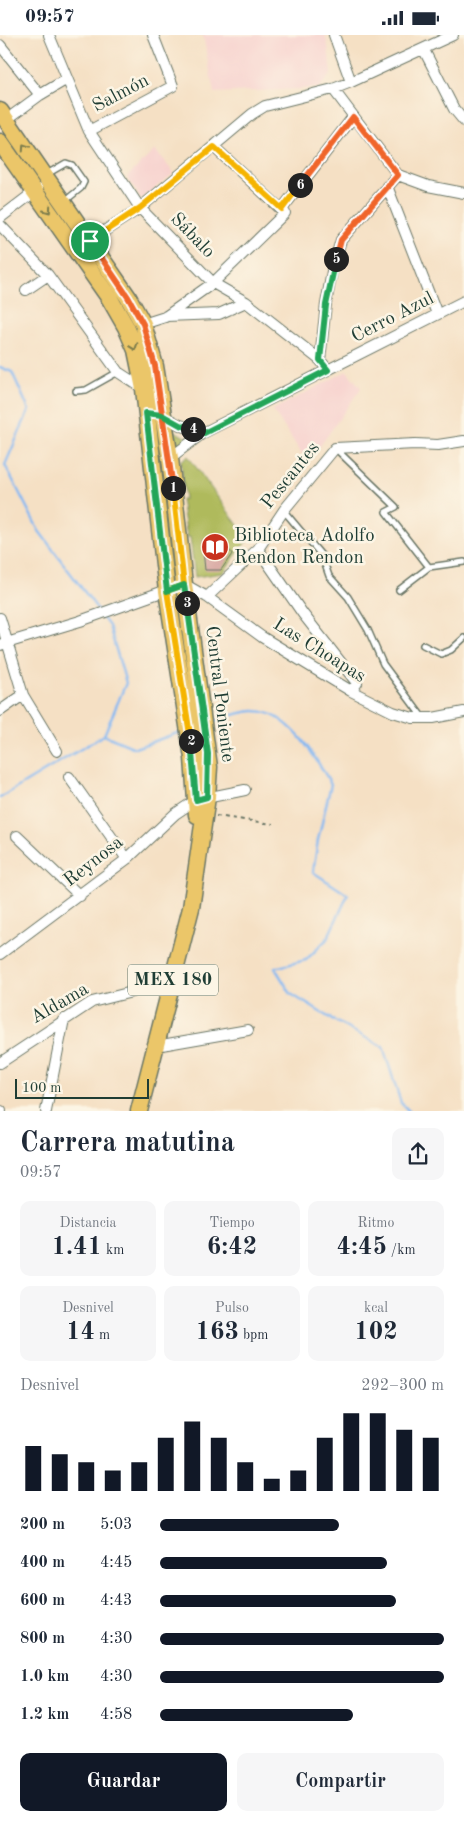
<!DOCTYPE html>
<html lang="es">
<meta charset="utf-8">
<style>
body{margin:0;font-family:"Old Standard TT",serif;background:#f6f6f7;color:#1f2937;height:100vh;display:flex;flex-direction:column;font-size:19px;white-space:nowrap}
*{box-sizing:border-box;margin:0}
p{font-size:16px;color:#747a83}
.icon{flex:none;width:28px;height:28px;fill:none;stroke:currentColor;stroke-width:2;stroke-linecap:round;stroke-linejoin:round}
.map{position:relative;height:1076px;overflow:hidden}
.details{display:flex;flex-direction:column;background:#fff;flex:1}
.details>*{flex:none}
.scale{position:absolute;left:15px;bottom:12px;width:134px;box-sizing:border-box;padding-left:5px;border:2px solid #1f3d34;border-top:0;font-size:14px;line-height:18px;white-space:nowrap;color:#1f3d34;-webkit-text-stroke:4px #fcf5e5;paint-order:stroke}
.pin{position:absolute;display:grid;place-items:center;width:42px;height:42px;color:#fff;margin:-21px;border:2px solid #fff;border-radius:50%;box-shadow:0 1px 5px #0007}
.km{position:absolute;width:25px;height:25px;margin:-12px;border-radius:50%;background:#222;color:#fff;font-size:14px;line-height:25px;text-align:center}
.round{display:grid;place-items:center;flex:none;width:52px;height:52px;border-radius:10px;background:#f6f6f7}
.head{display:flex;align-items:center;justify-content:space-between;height:85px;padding:0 20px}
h1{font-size:28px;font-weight:700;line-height:38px}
.figures{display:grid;grid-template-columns:repeat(3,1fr);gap:8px;height:85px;padding:5px 20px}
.figures div{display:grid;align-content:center;border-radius:10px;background:#f6f6f7;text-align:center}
.figures b{font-size:25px;font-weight:700}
.figures small{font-size:14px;font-weight:400}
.figures p{font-size:14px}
.chart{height:140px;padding:10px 20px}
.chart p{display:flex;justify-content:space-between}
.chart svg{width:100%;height:90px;margin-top:5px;stroke:#111827;stroke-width:6}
.cta{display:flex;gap:10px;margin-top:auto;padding:10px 20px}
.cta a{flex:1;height:58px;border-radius:10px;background:#111827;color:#fff;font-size:20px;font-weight:700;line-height:58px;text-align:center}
.cta a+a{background:#f6f6f7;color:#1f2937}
ul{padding:0 20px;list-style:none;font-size:16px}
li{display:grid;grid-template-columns:80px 60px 1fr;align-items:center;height:38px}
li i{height:12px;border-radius:6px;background:#111827}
.status{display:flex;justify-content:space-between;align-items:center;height:35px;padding:0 25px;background:#fff;direction:ltr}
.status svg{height:14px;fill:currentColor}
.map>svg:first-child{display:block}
.built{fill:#f7d0cd}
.green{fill:#afba5c;stroke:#677c48}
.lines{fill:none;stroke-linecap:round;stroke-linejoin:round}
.stream{stroke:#83b8f2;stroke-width:2.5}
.building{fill:#d39d99}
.service-casing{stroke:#6a7666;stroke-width:8}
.minor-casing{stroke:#6a7666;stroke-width:12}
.primary-casing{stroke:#6a7666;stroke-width:19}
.path{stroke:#6a7666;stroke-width:2;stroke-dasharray:4 4;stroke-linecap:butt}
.service{stroke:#fff;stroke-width:5}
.minor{stroke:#fff;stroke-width:10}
.primary{stroke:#ebc669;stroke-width:16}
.oneway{stroke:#7b7b4c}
.split-1-casing{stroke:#fff;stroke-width:10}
.split-2-casing{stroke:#fff;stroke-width:10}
.split-3-casing{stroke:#fff;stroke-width:10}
.split-4-casing{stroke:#fff;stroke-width:10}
.split-5-casing{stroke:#fff;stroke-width:10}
.split-6-casing{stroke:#fff;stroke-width:10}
.split-7-casing{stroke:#fff;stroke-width:10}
.split-1{stroke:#f0652b;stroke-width:6}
.split-2{stroke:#f5b400;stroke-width:6}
.split-3{stroke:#22a559;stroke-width:6}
.split-4{stroke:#22a559;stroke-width:6}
.split-5{stroke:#22a559;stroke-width:6}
.split-6{stroke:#f0652b;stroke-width:6}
.split-7{stroke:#f5b400;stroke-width:6}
.labels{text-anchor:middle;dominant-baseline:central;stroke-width:5;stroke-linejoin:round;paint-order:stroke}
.shield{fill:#fcf5e5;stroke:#617469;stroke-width:1}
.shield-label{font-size:18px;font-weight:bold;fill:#1f3d34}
.street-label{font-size:19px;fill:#1f3d34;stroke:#fcf5e5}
.poi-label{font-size:19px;fill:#1f3d34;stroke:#fcf5e5;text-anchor:start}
</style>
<div class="status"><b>09:57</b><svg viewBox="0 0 49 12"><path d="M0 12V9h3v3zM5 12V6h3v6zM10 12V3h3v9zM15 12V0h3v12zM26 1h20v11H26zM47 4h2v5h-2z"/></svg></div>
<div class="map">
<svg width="464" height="1076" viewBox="0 0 464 1076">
<rect width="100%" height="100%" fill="#fcf5e5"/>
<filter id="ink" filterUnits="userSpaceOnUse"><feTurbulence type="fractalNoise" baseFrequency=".02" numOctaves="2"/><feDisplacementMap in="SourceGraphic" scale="10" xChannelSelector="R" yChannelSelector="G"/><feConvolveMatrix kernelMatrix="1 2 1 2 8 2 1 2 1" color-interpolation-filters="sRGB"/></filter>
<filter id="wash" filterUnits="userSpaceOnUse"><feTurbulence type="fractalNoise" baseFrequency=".0096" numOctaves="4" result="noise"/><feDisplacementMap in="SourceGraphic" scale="20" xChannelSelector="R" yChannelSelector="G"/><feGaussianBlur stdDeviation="1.12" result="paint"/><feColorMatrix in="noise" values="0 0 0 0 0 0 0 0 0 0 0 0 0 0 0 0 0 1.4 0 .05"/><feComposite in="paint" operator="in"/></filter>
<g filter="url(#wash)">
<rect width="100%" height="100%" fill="#f5e0c4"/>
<path class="built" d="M203 0H325L328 11 331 39 319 53 214 58Z
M155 115 174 138 141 164 127 142Z
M347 336 361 353 308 428 273 375Z"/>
<path class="green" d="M171 394 190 405 173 416Z
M188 421 248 504 223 538 195 542 190 502H187L181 464H185L181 426Z"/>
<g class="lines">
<path class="stream" d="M0 332 12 337 29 375 5 430 39 496 98 575
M208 688C222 684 238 677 253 676 288 674 316 723 331 749L318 805 313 837 348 860 327 904 306 925 275 933 291 959 333 985 383 1012 401 1068 409 1076
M104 700 135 713 183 696
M0 763 104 700 126 648 109 591 102 582"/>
</g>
<g id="blocks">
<path class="building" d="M221 501 232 519 221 535H205L202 505Z"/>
</g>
</g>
<g filter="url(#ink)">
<use href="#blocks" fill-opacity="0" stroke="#6a7666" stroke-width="1"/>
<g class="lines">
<g class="service-casing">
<path id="service" d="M47 139 66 128 72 130 84 147 81 153 65 166
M76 356 86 355 118 337
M335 413 396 472 386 477 429 532
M284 476 322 521 329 541 348 562 368 595 383 629 423 683
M399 555 429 532 464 527
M423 610 441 619 451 615 464 603"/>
</g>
<g class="minor-casing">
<path id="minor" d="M49 0 89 96 140 173 213 248 246 267 320 325 328 335
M334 0 351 47
M0 10 40 60
M424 15 454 74 464 86
M333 54 398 140 428 151 464 158
M6 85 40 60 67 44
M89 96 173 51 153 0
M387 151 437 279
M282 174 353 82
M0 183 38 154
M0 190 48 240 118 337 144 354
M89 206 140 173 252 79 265 71 333 54 351 47 453 0
M26 255 48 240
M166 281 219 279 246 267
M143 289 165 282 213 248 285 178 214 112
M320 325 326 269 332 236 341 205 398 140
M161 380 180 390 203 398
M170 423 203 398 464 266
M258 514 303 579 357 648 351 656
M207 562 258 514 284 475 335 413 415 409 438 410 464 406
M0 583 23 660 57 716
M0 610 80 586 184 549 207 562 262 602 351 656 393 677 413 683H433L464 677
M0 676 23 660
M69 742 127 824
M17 801 80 861
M0 919 127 824 175 779 196 765 245 755
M156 1011 248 995
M0 1028 92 967 172 947
M0 1076H1
M46 1076 64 984"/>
</g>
<g class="primary-casing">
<path id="primary" d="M0 76 128 262 143 289 155 331 170 423 184 549 209 732 207 762 191 873 139 1076
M0 107 110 264 126 292 136 315 144 354 167 556 193 723 197 780"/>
</g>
<path class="path" d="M216 781 273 789"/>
<use href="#service" class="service"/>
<use href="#minor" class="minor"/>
<use href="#primary" class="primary"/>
</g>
<defs><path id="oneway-chevron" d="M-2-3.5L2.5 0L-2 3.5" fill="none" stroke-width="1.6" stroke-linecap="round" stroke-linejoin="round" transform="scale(1.25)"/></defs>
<g class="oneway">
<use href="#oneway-chevron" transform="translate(25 112) rotate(-124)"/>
<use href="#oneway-chevron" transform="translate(48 175) rotate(55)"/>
<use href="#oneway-chevron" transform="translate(134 312) rotate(71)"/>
</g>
</g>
<g class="lines" filter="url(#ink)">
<g class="split-1-casing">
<path id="split-1" d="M90 206 128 262 143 289 155 331 173 453"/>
</g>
<g class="split-2-casing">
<path id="split-2" d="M173 453 184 550 167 556 191 706"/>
</g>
<g class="split-3-casing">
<path id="split-3" d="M187 568 208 719 207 762 196 765 191 706"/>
</g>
<g class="split-4-casing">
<path id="split-4" d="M187 568 184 550 167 556 146 378 162 380 180 390 193 394"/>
</g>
<g class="split-5-casing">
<path id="split-5" d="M193 394 204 398 328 335 320 325 326 270 336 224"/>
</g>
<g class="split-6-casing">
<path id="split-6" d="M300 150 353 82 398 140 341 205 336 224"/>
</g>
<g class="split-7-casing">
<path id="split-7" d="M90 206 140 173 214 112 282 174 300 150"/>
</g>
<use href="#split-1" class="split-1"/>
<use href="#split-2" class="split-2"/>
<use href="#split-3" class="split-3"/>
<use href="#split-4" class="split-4"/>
<use href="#split-5" class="split-5"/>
<use href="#split-6" class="split-6"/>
<use href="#split-7" class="split-7"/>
</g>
<defs>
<g id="library-disc" transform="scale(1.4375)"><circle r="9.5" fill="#c8321e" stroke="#fcf5e5"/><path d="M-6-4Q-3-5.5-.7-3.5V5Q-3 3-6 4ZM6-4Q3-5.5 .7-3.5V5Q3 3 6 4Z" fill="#fff"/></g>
</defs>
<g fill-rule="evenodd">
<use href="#library-disc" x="215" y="512"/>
</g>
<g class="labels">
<rect class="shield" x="128" y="929.5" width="90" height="31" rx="4"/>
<g class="shield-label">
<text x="173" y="945">MEX 180</text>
</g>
<g class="street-label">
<text transform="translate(121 59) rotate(-28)">Salmón</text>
<text transform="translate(192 201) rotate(46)">Sábalo</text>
<text transform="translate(393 283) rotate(-27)">Cerro Azul</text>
<text transform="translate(291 441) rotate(-51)">Pescantes</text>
<text transform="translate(319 616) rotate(32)">Las Choapas</text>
<text transform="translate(219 659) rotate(83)">Central Poniente</text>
<text transform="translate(94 827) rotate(-38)">Reynosa</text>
<text transform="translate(60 969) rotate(-30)">Aldama</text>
</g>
<g class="poi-label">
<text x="234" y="501">Biblioteca Adolfo<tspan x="234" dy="22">Rendon Rendon</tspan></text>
</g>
</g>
</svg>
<div class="scale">100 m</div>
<div class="pin" style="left:90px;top:206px;background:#1e9e55"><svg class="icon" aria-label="arrive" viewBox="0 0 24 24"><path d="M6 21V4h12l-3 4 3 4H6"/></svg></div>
<b class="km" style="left:173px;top:453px">1</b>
<b class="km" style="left:191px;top:706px">2</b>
<b class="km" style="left:187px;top:568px">3</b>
<b class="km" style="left:193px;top:394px">4</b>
<b class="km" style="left:336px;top:224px">5</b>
<b class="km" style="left:300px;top:150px">6</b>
</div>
<section class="details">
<div class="head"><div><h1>Carrera matutina</h1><p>09:57</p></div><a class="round"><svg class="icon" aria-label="share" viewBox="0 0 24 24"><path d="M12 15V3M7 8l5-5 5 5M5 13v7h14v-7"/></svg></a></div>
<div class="figures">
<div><p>Distancia</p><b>1.41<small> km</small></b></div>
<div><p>Tiempo</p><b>6:42</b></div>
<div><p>Ritmo</p><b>4:45<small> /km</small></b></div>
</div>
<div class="figures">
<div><p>Desnivel</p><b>14<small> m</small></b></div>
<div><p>Pulso</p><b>163<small> bpm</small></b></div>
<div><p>kcal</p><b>102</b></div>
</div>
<div class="chart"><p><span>Desnivel</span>292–300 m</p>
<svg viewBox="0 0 160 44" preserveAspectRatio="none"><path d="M5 44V22M15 44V26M25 44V30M35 44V34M45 44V30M55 44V18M65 44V10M75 44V18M85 44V30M95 44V38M105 44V34M115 44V18M125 44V6M135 44V6M145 44V14M155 44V18"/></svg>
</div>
<ul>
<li><b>200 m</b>5:03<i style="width:63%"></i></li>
<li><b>400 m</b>4:45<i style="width:80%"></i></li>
<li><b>600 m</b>4:43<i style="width:83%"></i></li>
<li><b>800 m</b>4:30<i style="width:100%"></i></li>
<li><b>1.0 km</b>4:30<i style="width:100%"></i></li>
<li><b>1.2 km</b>4:58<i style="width:68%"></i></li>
</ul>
<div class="cta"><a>Guardar</a><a>Compartir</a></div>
</section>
